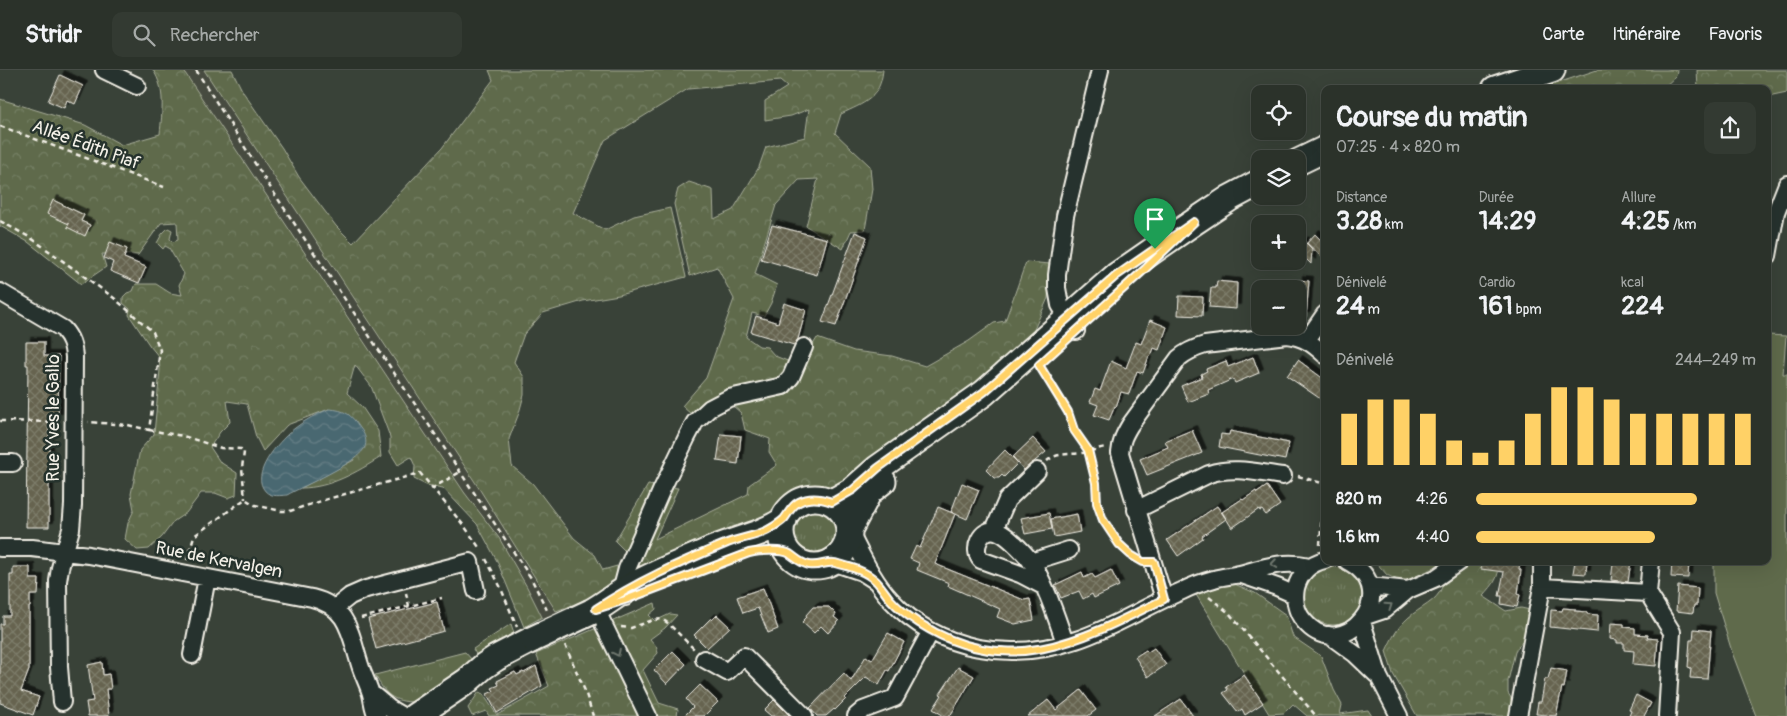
<!DOCTYPE html>
<html lang="fr">
<meta charset="utf-8">
<style>
body{margin:0;font-family:Pangolin,sans-serif;background:#333a32;color:#f1f3f6;height:100vh;display:flex;flex-direction:column;font-size:19px;white-space:nowrap}
*{box-sizing:border-box;margin:0}
p{font-size:16px;color:#a6aaa8}
.icon{flex:none;width:28px;height:28px;fill:none;stroke:currentColor;stroke-width:2;stroke-linecap:round;stroke-linejoin:round}
.map{position:relative;flex:1;overflow:hidden}
.side{position:absolute;left:1321px;top:15px;width:450px;height:480px;display:flex;flex-direction:column;background:#2b322a;border-radius:10px;box-shadow:0 5px 20px #0002,0 0 0 1px #474d47}
.side>*{flex:none}
.tools{position:absolute;left:1251px;top:15px;display:grid;gap:10px}
.tools a{display:grid;place-items:center;width:55px;height:55px;border-radius:10px;background:#2b322a;box-shadow:0 5px 20px #0002,0 0 0 1px #474d47;font-size:25px}
.pin{position:absolute;display:grid;place-items:center;width:42px;height:42px;color:#fff;margin:-51px -21px;border-radius:50% 50% 50% 0;rotate:-45deg;box-shadow:0 0 5px #0007}
.pin .icon{rotate:45deg}
.round{display:grid;place-items:center;flex:none;width:52px;height:52px;border-radius:10px;background:#333a32}
.overview{display:flex;align-items:center;justify-content:space-between;height:85px;padding:0 15px}
h1{font-size:28px;font-weight:700;line-height:38px}
.figures{display:grid;grid-template-columns:repeat(3,1fr);gap:8px;height:85px;padding:5px 15px}
.figures div{display:grid;align-content:center}
.figures b{font-size:25px;font-weight:700}
.figures small{font-size:14px;font-weight:400}
.figures p{font-size:14px}
.chart{height:140px;padding:10px 15px}
.chart p{display:flex;justify-content:space-between}
.chart svg{width:100%;height:90px;margin-top:5px;stroke:#ffd166;stroke-width:6}
ul{padding:0 15px;list-style:none;font-size:16px}
li{display:grid;grid-template-columns:80px 60px 1fr;align-items:center;height:38px}
li i{height:12px;border-radius:6px;background:#ffd166}
header{display:flex;align-items:center;gap:30px;box-sizing:border-box;height:70px;padding:0 25px;background:#2b322a;border-bottom:1px solid #474d47}
header strong{font-size:24px}
nav{display:flex;gap:28px;margin-inline-start:auto;font-size:18px}
.search{width:350px;height:45px;background:#333a32;display:flex;align-items:center;gap:12px;box-sizing:border-box;padding:0 18px;border-radius:10px;color:#a6aaa8;font-size:19px}
.map>svg:first-child{display:block}
.built{fill:#464c3f}
.grass{fill:url(#grass-tufts);stroke:#a9ae9a}
.forest{fill:url(#forest-crowns);stroke:#a9ae9a}
.pitch{fill:#5e6a4b;stroke:#a9ae9a}
.water{fill:url(#water-waves);stroke:#8e9fa1}
.building{fill:url(#building-cross-hatch);stroke:#f4f1e8;filter:url(#shadow)}
.lines{fill:none;stroke-linecap:round;stroke-linejoin:round}
.street-casing{stroke:#f4f1e8;stroke-width:20}
.primary-casing{stroke:#f4f1e8;stroke-width:29}
.path{stroke:#f4f1e8;stroke-width:2.5;stroke-dasharray:5 4;stroke-linecap:butt}
.street{stroke:#26332d;stroke-width:16}
.primary{stroke:#26332d;stroke-width:25}
.primary-bridge-casing{stroke:#f4f1e8;stroke-width:29;stroke-linecap:butt}
.primary-bridge{stroke:#26332d;stroke-width:25}
.oneway{stroke:#6e766e}
.route-casing{stroke:#fff;stroke-width:10}
.route{stroke:#ffd166;stroke-width:6}
.labels{text-anchor:middle;dominant-baseline:central;stroke-width:5;stroke-linejoin:round;paint-order:stroke}
.street-label{font-size:18px;fill:#f4f1e8;stroke:#26332d}
</style>
<header>
<strong>Stridr</strong>
<div class="search"><svg class="icon" aria-label="search" viewBox="0 0 24 24"><circle cx="10" cy="10" r="6"/><path d="M15 15l6 6"/></svg>Rechercher</div>
<nav><a>Carte</a><a>Itinéraire</a><a>Favoris</a></nav>
</header>
<div class="map">
<svg width="1787" height="646" viewBox="0 0 1787 646">
<defs>
<pattern id="grass-tufts" width="24" height="20" patternUnits="userSpaceOnUse" patternTransform="scale(1.25)"><rect width="24" height="20" fill="#5e6a4b"/><path d="M3 7l-1-3M5 7V3M7 7l1-3M15 17l-1-3M17 17v-4M19 17l1-3" fill="none" stroke="#768065"/></pattern>
<pattern id="forest-crowns" width="20" height="18" patternUnits="userSpaceOnUse" patternTransform="scale(1.25)"><rect width="20" height="18" fill="#5e6a4b"/><path d="M2 6a3 3 0 1 1 6 0M12 15a3 3 0 1 1 6 0" fill="none" stroke="#768065"/></pattern>
<pattern id="water-waves" width="16" height="10" patternUnits="userSpaceOnUse" patternTransform="scale(1.25)"><rect width="16" height="10" fill="#4a6871"/><path d="M0 5q4-4 8 0t8 0" fill="none" stroke="#657e85"/></pattern>
<pattern id="building-cross-hatch" width="8" height="8" patternUnits="userSpaceOnUse" patternTransform="scale(1.25)"><rect width="8" height="8" fill="#666450"/><path d="M0 0l8 8M0 8l8-8" fill="none" stroke="#7c7b69"/></pattern>
<filter id="shadow"><feDropShadow dx="4.5" dy="-4.5" stdDeviation="0" flood-color="#0009"/></filter>
</defs>
<rect width="100%" height="100%" fill="#394238"/>
<filter id="ink" filterUnits="userSpaceOnUse"><feTurbulence type="fractalNoise" baseFrequency=".02" numOctaves="2"/><feDisplacementMap in="SourceGraphic" scale="10" xChannelSelector="R" yChannelSelector="G"/><feConvolveMatrix kernelMatrix="1 2 1 2 8 2 1 2 1" color-interpolation-filters="sRGB"/></filter>
<g filter="url(#ink)">
<path class="built" d="M183 0H204L475 412 556 541 573 574 563 597 542 547 527 517 499 468 464 422Z"/>
<path class="grass" d="M790 464a25 25 0 1 1 50 0a25 25 0 1 1-50 0Z
M1304 526a29 29 0 1 1 58 0a29 29 0 1 1-58 0Z
M511 554 514 563 477 586 473 579Z
M465 582 472 590 463 599 415 632C392 632 385 624 375 605Z"/>
<path class="forest" d="M153 0H183L464 422 499 468 527 517 542 547 524 557 497 491 477 454 443 418 426 415 414 409 415 396 411 387 398 395 390 382V367L371 316 355 295 347 323 362 337 378 361 381 387C357 402 330 418 301 418L354 390 329 339 287 355 263 381 256 367 247 334 227 331 230 352 220 362 210 377 220 392 237 403 236 425 228 428 215 423H201L186 443 174 451 162 467 149 479 137 480 125 469 128 453 134 440 131 424 140 380 154 364 160 300 159 287 150 276 129 245 130 239 123 233V227L127 223 133 221 136 214H156L170 223 182 225 179 215 184 204 169 178 165 176 163 179 157 173 162 164 168 158 172 160 170 169 173 172 178 170 177 152 161 153 138 185 102 184 106 197 81 214 28 172 0 156V29L85 55 122 75 160 64C162 41 166 20 153 0Z
M204 0H232L243 22 282 78 299 107 336 156 353 173 442 78 493 10 489 0H883C880 29 864 33 841 44L835 63 870 96 872 119 865 160 851 161 843 179 806 156 818 109 799 110 776 135 755 204 777 215 771 233 764 246 752 243 746 267 759 276 767 277 775 286 800 296 817 268 854 281 892 286 925 296 969 271 994 253 1005 251 1026 192 1050 194 1048 228 1032 264 1021 282 852 414 834 416 820 423 804 426 763 453 645 501 615 471 648 415 678 418 655 469 748 424 749 415 777 395 769 382 770 369 745 360 741 343 732 335 787 325 794 312 692 345 682 336 706 308 734 229 717 197 690 206 674 134 678 119 689 112 713 120 714 149 733 140 759 97 766 77 805 67 809 39 791 46 765 50V31L787 17 780 11 688 19 605 70 573 143 605 160 634 146 670 138 686 207 619 225 583 231 543 243 524 264 514 292 524 307V325L519 343 509 369 512 396 533 414 574 468 595 485 603 500 617 496 618 512 575 541 564 538 556 541 475 412Z
M1597 0H1677L1676 6 1662 19H1539Z
M1697 0H1787V23L1768 27V19H1698Z
M1375 491H1500C1498 509 1495 513 1483 526L1506 541 1521 538 1530 540 1526 565 1515 582 1508 611V623L1511 628 1512 646H1417L1393 604 1386 581C1392 568 1397 558 1408 548 1420 537 1437 532 1442 517L1426 506 1404 513 1387 505Z
M1230 512 1255 523 1286 545 1293 567 1321 586 1334 620 1342 635 1340 644 1368 640 1372 646H1307L1293 634 1284 643 1269 644 1195 523Z
M655 533 656 539 649 545 655 551 670 544 677 545 665 558 650 569 656 576 658 583 643 600 659 633 678 639 677 646H489L486 641 472 646 468 638 479 622 483 624 497 645 549 616 536 584Z"/>
<path class="pitch" d="M1768 265 1786 266 1783 304H1787V646H1756L1733 585 1714 523V491H1768Z"/>
<path class="water" d="M329 339C345 340 351 344 360 358 365 364 368 372 364 379 353 395 305 415 287 425 277 426 268 427 263 418 252 400 282 368 295 358 305 350 317 344 329 339Z"/>
<path class="building" d="M60 5 83 16 75 34 67 30 64 38 48 31Z
M53 130 84 145 81 151 90 155 85 166 67 157 69 154 47 144Z
M772 155 827 169 817 205 761 189Z
M855 162 867 167 836 256 822 252Z
M1315 164 1325 174V190L1307 173Z
M1304 171 1312 179 1311 194 1298 181V177Z
M110 172 127 179 124 188 146 197 139 213 110 201 113 192 104 188Z
M1298 210 1309 211 1306 247H1298Z
M1217 211 1237 213 1236 239 1209 237 1211 218H1216Z
M1179 226 1203 227 1202 246 1178 245Z
M784 233 806 240 798 269 794 275 751 262 756 246 778 253Z
M1150 250 1167 257 1159 280 1154 278 1151 286H1149L1143 303 1137 301 1129 324 1121 322 1116 337 1115 336 1109 350 1094 345 1098 335 1090 332 1095 319 1100 321 1111 291 1126 298 1136 272 1141 274Z
M26 272H44V286H59L58 348H49V457H26L28 295H26Z
M1253 287 1259 303 1235 313 1233 309 1208 320 1209 324 1188 332 1181 316 1202 307 1201 304 1207 301 1206 299 1226 291 1228 297Z
M1298 290 1325 310V332L1287 306Z
M1192 360 1202 383 1147 405 1140 389 1168 377 1165 371Z
M1230 361 1289 373 1285 390 1219 377 1221 364 1229 365Z
M721 364 741 366 738 394 717 391Z
M1033 368 1046 382 1024 400 1013 387Z
M1005 380 1018 393 1004 407 1002 405 999 408H994L986 400Z
M962 413 979 420 967 449 951 442Z
M1267 416 1280 435 1266 445 1262 440 1260 441 1259 439 1232 458 1222 442 1242 429 1243 430 1256 421 1257 423Z
M1217 436 1226 449 1202 466 1203 468 1178 486 1167 470Z
M938 437 955 444 935 494 1024 530 1030 529 1034 550 1015 554 997 547 1000 539 948 516 949 513 917 500 919 493 910 489 916 476 920 478Z
M1049 443 1052 459 1025 464 1021 448Z
M1077 444 1080 462 1054 467 1051 449Z
M1482 491H1520L1519 499 1521 500 1518 524 1520 525 1517 537 1501 534 1502 526H1499L1504 502 1481 499Z
M1575 491H1587L1586 504 1573 503Z
M1616 491H1631L1628 512 1611 510 1613 494H1615Z
M1672 491H1689L1688 508 1671 507Z
M13 497H30V509H39L38 525H30V537H29V600L21 621 39 627 33 645 0 633V554H3V546H10V505H13Z
M1111 500 1119 516 1094 528 1092 524 1083 529 1079 521 1061 528 1055 515 1082 502 1084 508 1092 504 1095 508Z
M1678 516 1698 518 1697 535H1694L1693 543 1676 541Z
M763 518 778 559 768 563 758 538 743 543 737 527Z
M437 532 444 561 376 579 368 549Z
M813 537H829L836 544 834 547 839 551 828 563 821 556 814 563 802 552 807 547 806 545Z
M1563 538 1575 539V541L1587 542V544L1598 545 1597 562 1550 557 1551 540 1562 541Z
M717 545 730 557 707 578 694 565 711 548 712 550Z
M1611 553 1624 554V557L1635 558V564L1648 565 1647 568 1658 569 1656 596 1633 594 1634 581 1624 580V573H1617V570L1610 569Z
M1694 559 1711 561 1707 609 1690 608 1691 598 1688 597 1690 570H1693Z
M888 563 904 572 889 601 887 600 879 615 866 607 845 628 846 629 835 640 834 639 826 646H817L810 638 844 603 851 611 866 586 872 590Z
M1154 578 1166 595 1148 607 1135 587 1146 580 1148 582Z
M673 581 686 594 667 614 654 600Z
M102 592 103 605 109 604 111 619H106L109 646H88L86 632 93 631 88 595Z
M536 596 542 616 497 643 487 624 494 621 492 618 499 615 497 611 515 602 517 605 523 602 524 603Z
M958 597 974 606 950 646H944L933 639 942 625 940 624Z
M1551 598 1567 601 1564 618 1562 617 1556 646 1536 644 1538 632H1541L1545 609H1548Z
M1244 605 1263 633 1245 645 1242 639 1238 642 1223 623 1228 620 1226 617Z
M700 615 718 632 704 646H684L693 637 686 629Z
M1081 620 1096 640 1088 646H1028L1048 630 1056 640Z
M1636 625 1651 633 1644 646H1629L1631 641 1629 640Z
M1181 629 1193 646H1155Z
M774 630 790 646H771L764 640Z"/>
<g class="lines">
<g class="street-casing">
<path id="street" d="M104 0 137 16
M1768 186 1776 142 1787 114
M0 222 63 259C71 268 73 275 74 287L73 435 71 459 60 498 58 511 59 597 62 632
M1076 261 1060 235 1057 218V205L1065 146 1100 0
M1307 270 1325 244
M0 393H13
M1136 440 1209 404C1234 396 1258 403 1283 406
M994 460 1007 430 1037 401
M850 463C862 486 873 511 891 530 939 582 1012 592 1076 570 1113 558 1146 536 1182 521 1192 516 1203 512 1214 509 1223 506 1232 506 1240 504 1265 497 1284 490 1310 496
M0 478H32L89 485 312 528C349 537 350 564 360 595 363 605 368 614 371 624 373 632 373 639 377 646
M1325 490C1311 493 1300 503 1296 518 1294 529 1296 542 1304 551 1341 597 1407 522 1347 491
M832 492 862 502 876 511
M1031 492 1069 480
M1239 504 1277 517 1295 525
M1043 516 1020 504 981 490C971 480 981 457 996 461 1004 463 1009 469 1015 474 1022 481 1031 489 1035 498 1048 521 1057 548 1065 573
M1370 516 1408 520
M1542 517 1648 523 1672 562 1667 646
M1648 523 1651 491
M625 527 623 514 627 499 662 419 687 367 695 352 710 338 729 328 783 316 791 307 804 277
M1164 529 1120 383C1121 371 1124 365 1130 355L1179 288C1187 281 1195 278 1205 275L1287 265C1304 267 1313 274 1325 285
M335 538 350 526 366 519 470 492 476 521
M596 539 648 646
M1366 546 1384 540 1408 520 1436 508 1460 491
M1362 552 1379 607 1399 646
M1329 565 1355 584 1377 605
M192 585 207 508
M704 589 727 602 744 586 804 646
M371 623 390 639 402 646
M856 646 863 640 895 628 931 561
M1518 646 1542 517V491"/>
</g>
<g class="primary-casing">
<path id="primary" d="M1495 19 1552 0
M1298 92 1325 79
M781 462a34 34 0 1 1 68 0a34 34 0 1 1-68 0Z
M832 432 853 420 878 398 984 323 1116 206 1194 152 1230 128 1260 112
M850 458 869 422 883 411
M591 542C602 536 612 528 623 521 649 505 679 494 706 482 732 470 760 466 784 450
M415 646 467 611 484 596 496 588 533 569"/>
</g>
<path class="path" d="M196 0 268 114 531 508 548 542
M0 56 164 117
M0 151 31 168 92 212 114 228 153 262 160 280 149 360 128 355 88 352
M1041 299 1068 342 1074 360 1088 380 1096 413 1099 443 1103 450 1119 474 1135 488
M0 351 58 352
M149 360 183 366 221 378 241 379 244 382 242 398 245 429
M1047 391C1057 382 1070 385 1082 383 1090 382 1098 378 1106 377
M1298 406 1325 414
M431 419 460 402
M1320 475 1322 439 1325 434
M486 489 500 516 517 557
M187 490 194 466 245 429 255 435 281 441H290L324 430 420 403 465 457 481 480
M406 523 409 536
M1209 527 1229 543 1316 646
M361 548 442 528
M621 557 631 558 653 550 662 549 669 554 694 579
M565 575 585 621 593 646"/>
<use href="#street" class="street"/>
<use href="#primary" class="primary"/>
<g class="primary-bridge-casing">
<path id="primary-bridge" d="M533 569 591 542"/>
</g>
<use href="#primary-bridge" class="primary-bridge"/>
</g>
<defs><path id="oneway-chevron" d="M-2-3.5L2.5 0L-2 3.5" fill="none" stroke-width="1.6" stroke-linecap="round" stroke-linejoin="round" transform="scale(1.25)"/></defs>
<g class="oneway">
<use href="#oneway-chevron" transform="translate(1274 494) rotate(171)"/>
<use href="#oneway-chevron" transform="translate(1389 536) rotate(-35)"/>
<use href="#oneway-chevron" transform="translate(617 583) rotate(64)"/>
</g>
</g>
<g class="lines" filter="url(#ink)">
<g class="route-casing">
<path id="route" d="M1194 152 1145 199 1039 295 1068 342 1074 360 1088 380 1096 413 1097 433 1103 450 1119 474 1131 485 1143 492H1154L1164 529C1081 571 1007 610 919 553 908 546 898 538 890 529 885 523 881 516 876 511 865 500 849 497 835 493 827 491 819 497 809 495 800 493 797 489 790 484 782 479 758 481 749 483L625 530 596 539C636 512 681 492 725 474 739 468 755 467 768 460 773 457 780 453 784 449 789 443 791 436 799 432 810 426 821 428 832 432L853 420 878 398 984 322 1116 206Z"/>
</g>
<use href="#route" class="route"/>
</g>
<g class="labels">
<g class="street-label">
<text transform="translate(86 75) rotate(20)">Allée Édith Piaf</text>
<text transform="translate(53 348) rotate(-90)">Rue Yves le Gallo</text>
<text transform="translate(219 490) rotate(11)">Rue de Kervalgen</text>
</g>
</g>
</svg>
<div class="tools">
<a><svg class="icon" aria-label="locate" viewBox="0 0 24 24"><circle cx="12" cy="12" r="6"/><path d="M12 2v4M12 18v4M2 12h4M18 12h4"/></svg></a>
<a><svg class="icon" aria-label="layers" viewBox="0 0 24 24"><path d="M12 4l9 5-9 5-9-5zM3 14l9 5 9-5"/></svg></a>
<a>+</a>
<a>−</a>
</div>
<div class="pin" style="left:1155px;top:179px;background:#1e9e55"><svg class="icon" aria-label="arrive" viewBox="0 0 24 24"><path d="M6 21V4h12l-3 4 3 4H6"/></svg></div>
<section class="side">
<div class="overview"><div><h1>Course du matin</h1><p>07:25 · 4 × 820 m</p></div><a class="round"><svg class="icon" aria-label="share" viewBox="0 0 24 24"><path d="M12 15V3M7 8l5-5 5 5M5 13v7h14v-7"/></svg></a></div>
<div class="figures">
<div><p>Distance</p><b>3.28<small> km</small></b></div>
<div><p>Durée</p><b>14:29</b></div>
<div><p>Allure</p><b>4:25<small> /km</small></b></div>
</div>
<div class="figures">
<div><p>Dénivelé</p><b>24<small> m</small></b></div>
<div><p>Cardio</p><b>161<small> bpm</small></b></div>
<div><p>kcal</p><b>224</b></div>
</div>
<div class="chart"><p><span>Dénivelé</span>244–249 m</p>
<svg viewBox="0 0 160 44" preserveAspectRatio="none"><path d="M5 44V19M15 44V12M25 44V12M35 44V19M45 44V32M55 44V38M65 44V32M75 44V19M85 44V6M95 44V6M105 44V12M115 44V19M125 44V19M135 44V19M145 44V19M155 44V19"/></svg>
</div>
<ul>
<li><b>820 m</b>4:26<i style="width:79%"></i></li>
<li><b>1.6 km</b>4:40<i style="width:64%"></i></li>
</ul>
</section>
</div>
